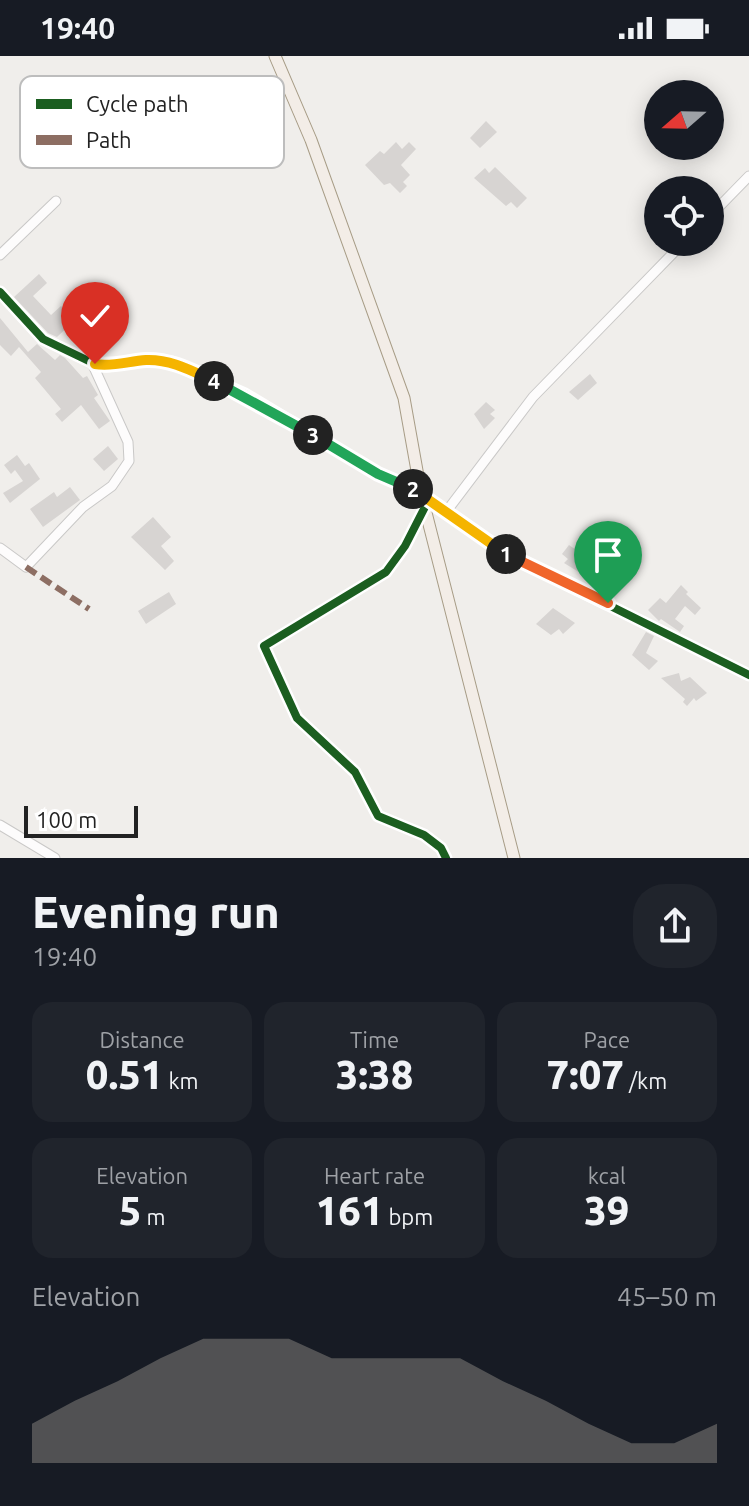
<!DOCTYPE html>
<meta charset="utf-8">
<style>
body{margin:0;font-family:Ubuntu,sans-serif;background:#20242c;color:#f1f3f6;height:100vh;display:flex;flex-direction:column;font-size:30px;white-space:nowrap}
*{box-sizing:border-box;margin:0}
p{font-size:26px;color:#9ea1a6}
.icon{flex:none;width:44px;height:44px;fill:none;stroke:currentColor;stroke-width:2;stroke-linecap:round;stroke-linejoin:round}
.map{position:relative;height:802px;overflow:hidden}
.details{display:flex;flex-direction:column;background:#171b24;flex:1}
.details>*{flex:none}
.needle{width:52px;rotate:250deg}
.controls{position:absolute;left:644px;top:24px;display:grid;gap:16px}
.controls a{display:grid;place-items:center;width:80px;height:80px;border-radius:50%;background:#171b24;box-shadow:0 4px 20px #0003;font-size:40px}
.scale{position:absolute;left:24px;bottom:20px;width:114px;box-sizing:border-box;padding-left:8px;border:4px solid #222;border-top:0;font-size:22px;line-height:28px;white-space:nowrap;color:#222;-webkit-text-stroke:6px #fff;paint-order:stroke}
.pin{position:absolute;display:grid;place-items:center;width:68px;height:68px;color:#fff;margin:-82px -34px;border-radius:50% 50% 50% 0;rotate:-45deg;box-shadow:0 0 8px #0007}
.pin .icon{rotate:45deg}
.km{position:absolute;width:40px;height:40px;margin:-20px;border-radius:50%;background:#222;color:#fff;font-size:22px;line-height:40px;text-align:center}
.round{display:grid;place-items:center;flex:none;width:84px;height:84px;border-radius:32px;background:#20242c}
.overview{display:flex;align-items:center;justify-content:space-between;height:136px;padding:0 32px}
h1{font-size:44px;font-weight:800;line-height:60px}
.metrics{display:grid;grid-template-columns:repeat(3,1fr);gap:12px;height:136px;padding:8px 32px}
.metrics div{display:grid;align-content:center;border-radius:20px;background:#20242c;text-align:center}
.metrics b{font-size:40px;font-weight:800}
.metrics small{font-size:22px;font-weight:400}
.metrics p{font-size:22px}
.chart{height:224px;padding:16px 32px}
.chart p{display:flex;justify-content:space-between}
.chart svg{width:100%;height:144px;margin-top:8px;fill:#6a6968;opacity:.7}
.status{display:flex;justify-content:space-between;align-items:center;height:56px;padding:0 40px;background:#171b24;direction:ltr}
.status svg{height:22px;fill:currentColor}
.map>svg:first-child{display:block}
.building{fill:#d7d4d2}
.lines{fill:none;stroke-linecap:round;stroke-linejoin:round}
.minor-casing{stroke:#c9c8c7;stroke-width:11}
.major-casing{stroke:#a79c86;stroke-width:13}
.minor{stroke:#fdfcfc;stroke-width:9}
.major{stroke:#f3ede7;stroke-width:11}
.quiet{stroke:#8d6e63;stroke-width:6;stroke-dasharray:12 6;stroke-linecap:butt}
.cycleway-casing{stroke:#fff;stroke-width:13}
.cycleway{stroke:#1b5e20;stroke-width:8}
.split-1-casing{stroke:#fff;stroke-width:16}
.split-2-casing{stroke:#fff;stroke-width:16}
.split-3-casing{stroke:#fff;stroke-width:16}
.split-4-casing{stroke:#fff;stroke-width:16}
.split-5-casing{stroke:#fff;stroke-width:16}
.split-1{stroke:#f0652b;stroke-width:10}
.split-2{stroke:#f5b400;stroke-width:10}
.split-3{stroke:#22a559;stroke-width:10}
.split-4{stroke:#22a559;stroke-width:10}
.split-5{stroke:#f5b400;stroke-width:10}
.key{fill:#fff;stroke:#bdbdbd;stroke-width:2}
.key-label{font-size:22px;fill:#222}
</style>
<div class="status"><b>19:40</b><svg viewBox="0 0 49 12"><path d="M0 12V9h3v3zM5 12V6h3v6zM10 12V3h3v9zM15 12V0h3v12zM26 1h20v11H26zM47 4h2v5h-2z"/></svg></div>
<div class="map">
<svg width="749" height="802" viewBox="0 0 749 802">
<rect width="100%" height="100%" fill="#f0eeeb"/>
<path class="building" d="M486 65 497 76 480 92 470 82Z
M396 86 402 93 409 86 416 93 401 109 410 119 403 126 407 130 400 137 390 127 384 129 365 109 380 95 384 98Z
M495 111 527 142 517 152 511 146 506 150 474 122 485 112 489 117Z
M39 218 47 227 33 240 51 259 61 250 74 265 57 281 48 277 14 241Z
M0 262 28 296 37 288 55 304 60 299 65 302 83 322 87 320 98 339 94 342 110 365 99 373 81 349 62 366 55 358 61 353 35 322 41 316 19 291 11 300 0 289Z
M92 269 97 275 103 270 107 274 88 293 80 281Z
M590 318 597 327 578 344 569 336Z
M486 346 495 354 490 358 495 362 484 373 474 358Z
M108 390 118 403 104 415 93 403Z
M17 399 25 410 29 407 40 423 10 447 3 437 23 425 15 414 11 418 4 409Z
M70 431 80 444 43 471 30 453 54 436 57 441Z
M153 461 171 481 161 490 174 505 165 514 131 481Z
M569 489 593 506 582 518 564 507 568 503 562 498Z
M681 529 688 536 686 538 701 552 695 559 685 550 675 563 684 570 680 576 661 563 659 565 648 554 660 542 666 547Z
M169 536 176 548 146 568 138 555Z
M553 552 575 567 563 578 559 573 551 579 536 568Z
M646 576 654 580 646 597 658 605 649 614 632 599Z
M679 617 681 625 690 621 707 637 696 645 694 642 687 650 683 646 685 643 661 622Z"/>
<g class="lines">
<g class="minor-casing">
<path id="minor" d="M710 160 749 120
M0 199 56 145
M0 236 43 283 95 308 107 310 148 304 172 306 245 338 378 418 421 437 500 495 749 619
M425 451 405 490 386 516 264 590 297 662 355 716 378 760 424 779 441 792 446 802
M446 456 533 341 684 186
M0 492 26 511 83 451 112 430 129 405 128 386 92 307
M0 769 55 802"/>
</g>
<g class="major-casing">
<path id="major" d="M275 0 311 84 404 342 421 437 514 802"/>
</g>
<use href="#minor" class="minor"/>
<use href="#major" class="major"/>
<path class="quiet" d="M26 511 89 553"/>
<g class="cycleway-casing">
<path id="cycleway" d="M0 236 43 283 95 308 107 310 148 304 172 306 245 338 378 418 421 437 500 495 749 619
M425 451 405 490 386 516 264 590 297 662 355 716 378 760 424 779 441 792 446 802"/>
</g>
<use href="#cycleway" class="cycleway"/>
</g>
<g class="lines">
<g class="split-1-casing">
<path id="split-1" d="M506 498 608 547"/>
</g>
<g class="split-2-casing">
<path id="split-2" d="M413 433 506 498"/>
</g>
<g class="split-3-casing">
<path id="split-3" d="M313 379 378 418 413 433"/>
</g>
<g class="split-4-casing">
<path id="split-4" d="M214 325 313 379"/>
</g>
<g class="split-5-casing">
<path id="split-5" d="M95 308C113 311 129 305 146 304 171 303 192 315 214 325"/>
</g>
<use href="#split-1" class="split-1"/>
<use href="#split-2" class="split-2"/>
<use href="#split-3" class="split-3"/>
<use href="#split-4" class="split-4"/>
<use href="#split-5" class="split-5"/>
</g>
<rect x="20" y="20" width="264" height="92" rx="12" class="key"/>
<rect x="36" y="43" width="36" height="10" fill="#1b5e20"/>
<rect x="36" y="79" width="36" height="10" fill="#8d6e63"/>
<g class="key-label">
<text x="86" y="56">Cycle path</text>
<text x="86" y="92">Path</text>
</g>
</svg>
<div class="controls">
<a><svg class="needle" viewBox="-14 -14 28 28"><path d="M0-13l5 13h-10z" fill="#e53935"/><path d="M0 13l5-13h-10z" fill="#9ea1a6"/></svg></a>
<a><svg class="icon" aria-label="locate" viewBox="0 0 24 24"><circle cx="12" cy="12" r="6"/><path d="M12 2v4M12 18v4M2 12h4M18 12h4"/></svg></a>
</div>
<div class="scale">100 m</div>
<div class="pin" style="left:608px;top:547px;background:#1e9e55"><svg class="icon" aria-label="arrive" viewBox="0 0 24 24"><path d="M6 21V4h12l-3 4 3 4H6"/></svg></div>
<div class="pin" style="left:95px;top:308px;background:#d93025"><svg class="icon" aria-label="check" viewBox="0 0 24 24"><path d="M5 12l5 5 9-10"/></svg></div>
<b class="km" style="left:506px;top:498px">1</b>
<b class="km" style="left:413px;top:433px">2</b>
<b class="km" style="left:313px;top:379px">3</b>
<b class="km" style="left:214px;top:325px">4</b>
</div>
<section class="details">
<div class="overview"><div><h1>Evening run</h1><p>19:40</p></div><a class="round"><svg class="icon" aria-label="share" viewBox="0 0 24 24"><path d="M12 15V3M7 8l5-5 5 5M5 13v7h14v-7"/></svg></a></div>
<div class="metrics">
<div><p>Distance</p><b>0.51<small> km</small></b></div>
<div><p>Time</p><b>3:38</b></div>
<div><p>Pace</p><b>7:07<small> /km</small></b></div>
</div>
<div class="metrics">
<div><p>Elevation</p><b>5<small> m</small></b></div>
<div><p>Heart rate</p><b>161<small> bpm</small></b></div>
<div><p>kcal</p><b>39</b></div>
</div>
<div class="chart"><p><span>Elevation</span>45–50 m</p>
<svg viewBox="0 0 160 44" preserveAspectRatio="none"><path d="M0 44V32L10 25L20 19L30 12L40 6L50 6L60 6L70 12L80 12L90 12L100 12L110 19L120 25L130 32L140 38L150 38L160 32V44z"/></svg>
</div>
</section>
